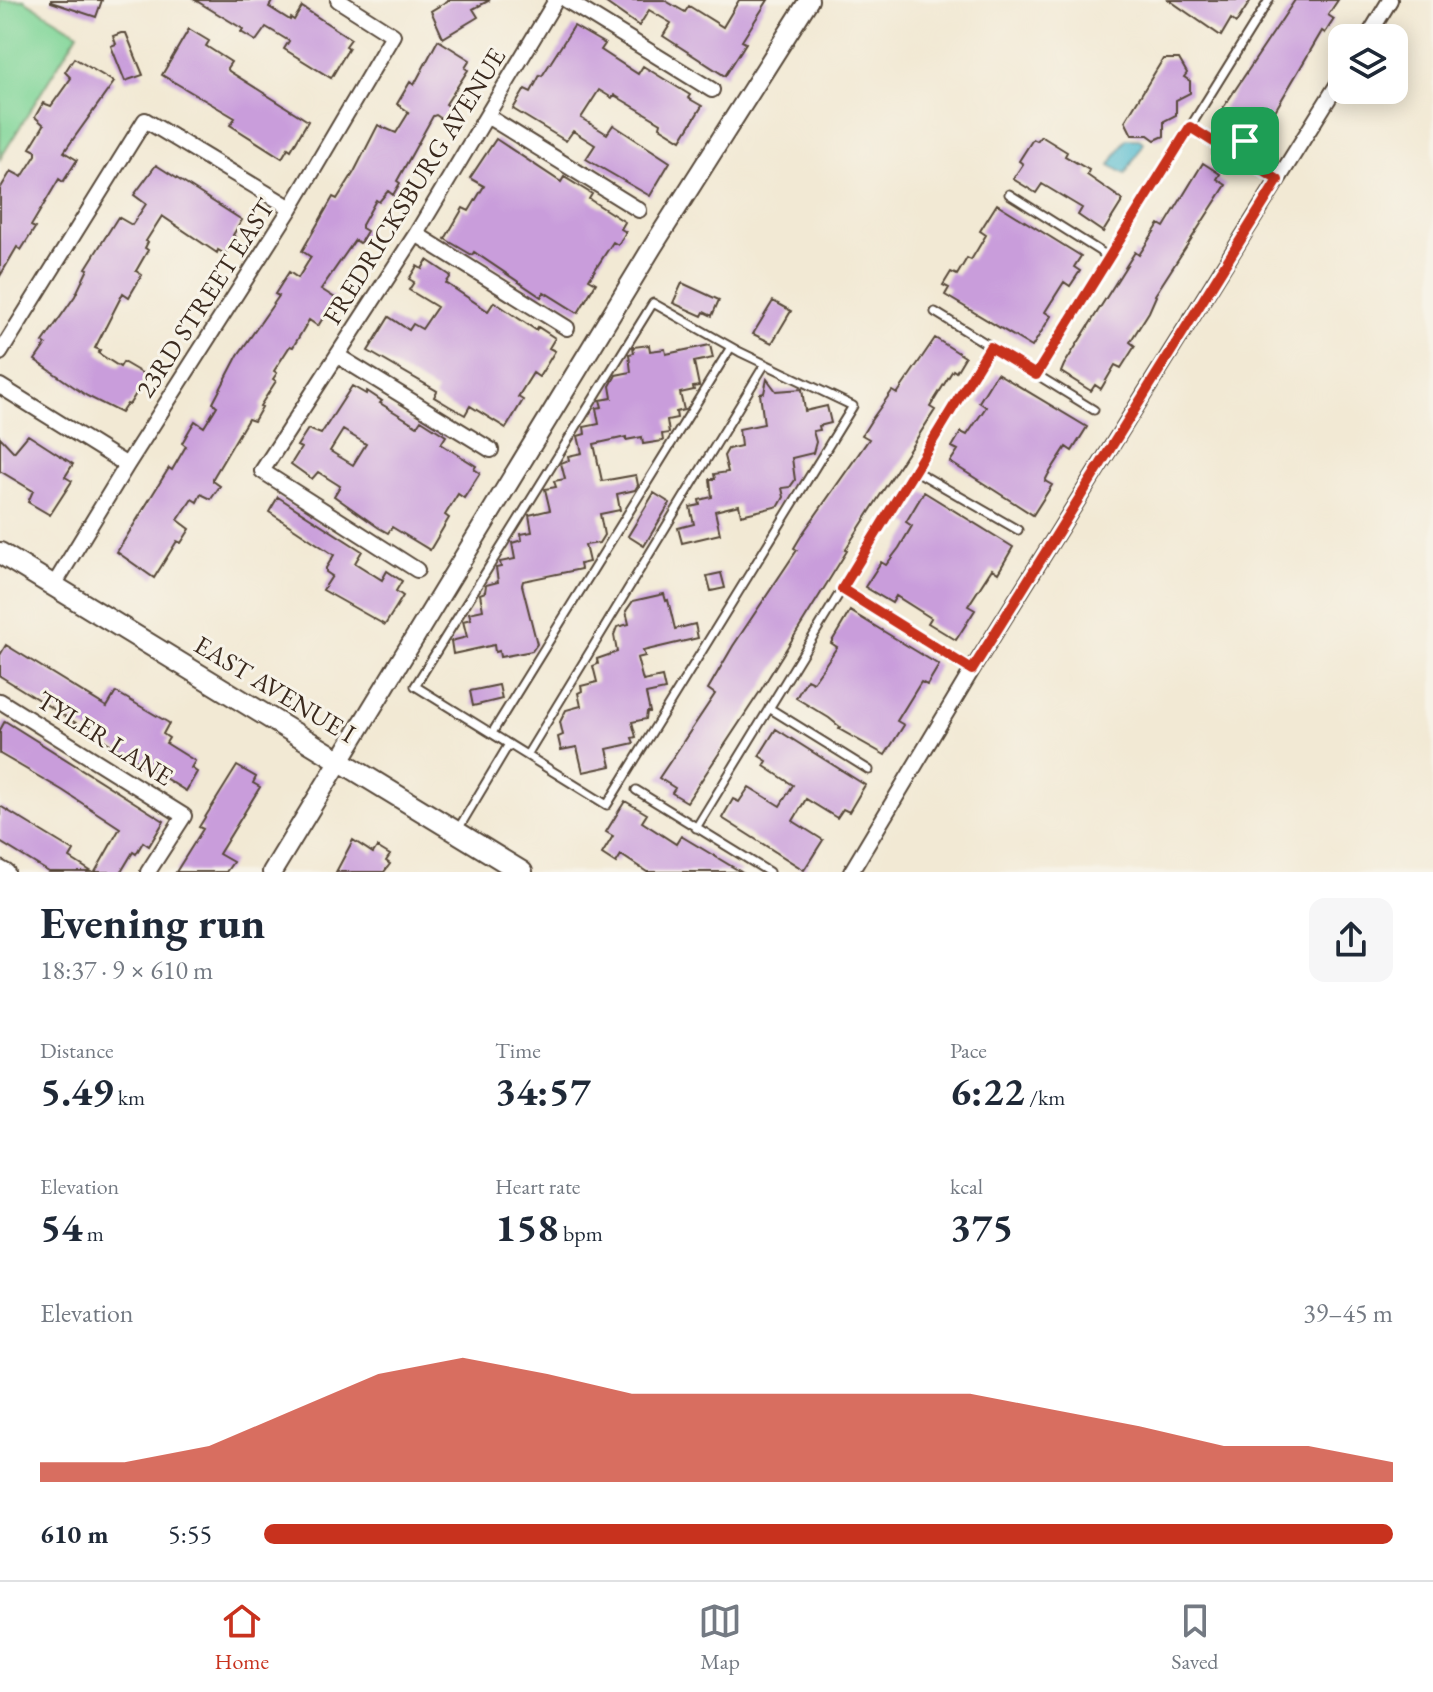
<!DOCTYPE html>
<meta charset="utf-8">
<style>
body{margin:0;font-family:"EB Garamond",serif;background:#f6f6f7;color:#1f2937;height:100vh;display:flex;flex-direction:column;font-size:30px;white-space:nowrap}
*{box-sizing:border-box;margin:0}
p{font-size:26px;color:#747a83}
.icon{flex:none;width:44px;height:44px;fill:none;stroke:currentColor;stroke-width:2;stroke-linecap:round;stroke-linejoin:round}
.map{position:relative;height:872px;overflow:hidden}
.sheet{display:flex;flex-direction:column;background:#fff;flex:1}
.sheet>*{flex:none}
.buttons{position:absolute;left:1328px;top:24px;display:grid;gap:16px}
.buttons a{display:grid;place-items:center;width:80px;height:80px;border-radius:16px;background:#fff;box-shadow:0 4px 20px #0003;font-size:40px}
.pin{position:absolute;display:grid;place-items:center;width:68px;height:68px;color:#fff;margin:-34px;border-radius:16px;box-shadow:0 4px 12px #0006}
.round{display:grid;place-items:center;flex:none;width:84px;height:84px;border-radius:16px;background:#f6f6f7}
.overview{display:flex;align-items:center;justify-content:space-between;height:136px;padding:0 40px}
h1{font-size:44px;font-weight:700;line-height:60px}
.stats{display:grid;grid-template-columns:repeat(3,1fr);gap:12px;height:136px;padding:8px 40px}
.stats div{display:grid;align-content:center}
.stats b{font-size:40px;font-weight:700}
.stats small{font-size:22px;font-weight:400}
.stats p{font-size:22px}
.chart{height:224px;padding:16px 40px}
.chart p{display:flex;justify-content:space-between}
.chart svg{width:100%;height:144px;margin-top:8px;fill:#c8321e;opacity:.7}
ul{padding:0 40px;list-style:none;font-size:26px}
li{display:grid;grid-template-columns:128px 96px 1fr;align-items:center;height:60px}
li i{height:20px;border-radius:10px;background:#c8321e}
.dock{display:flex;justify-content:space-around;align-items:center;height:112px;border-top:2px solid #e0e1e3;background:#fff;font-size:22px;color:#747a83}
.dock a{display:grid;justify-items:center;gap:4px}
.dock .selected{color:#c8321e}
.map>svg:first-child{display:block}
.green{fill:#81d699;stroke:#5e805c;stroke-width:2}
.water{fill:#52bbcf;stroke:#467276;stroke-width:2}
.building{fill:#c99ddb;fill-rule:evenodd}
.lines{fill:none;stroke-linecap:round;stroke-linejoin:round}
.service-casing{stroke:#564739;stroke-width:11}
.minor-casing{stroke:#564739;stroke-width:18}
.tertiary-casing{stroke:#564739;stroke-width:22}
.secondary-casing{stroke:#564739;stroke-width:24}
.service{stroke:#fff;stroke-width:7}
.minor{stroke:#fff;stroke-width:14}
.tertiary{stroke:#fff;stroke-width:18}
.secondary{stroke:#fff;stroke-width:20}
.route-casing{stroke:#fff;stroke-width:16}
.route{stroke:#c8321e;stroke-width:10}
.labels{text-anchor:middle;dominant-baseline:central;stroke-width:6;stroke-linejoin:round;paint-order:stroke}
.street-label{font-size:26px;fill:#3b2a1e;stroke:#f7f3e8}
</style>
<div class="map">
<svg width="1433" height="872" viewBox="0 0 1433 872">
<rect width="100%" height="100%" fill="#f7f3e8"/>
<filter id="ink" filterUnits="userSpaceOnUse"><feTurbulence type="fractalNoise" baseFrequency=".0125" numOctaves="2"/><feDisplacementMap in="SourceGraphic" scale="16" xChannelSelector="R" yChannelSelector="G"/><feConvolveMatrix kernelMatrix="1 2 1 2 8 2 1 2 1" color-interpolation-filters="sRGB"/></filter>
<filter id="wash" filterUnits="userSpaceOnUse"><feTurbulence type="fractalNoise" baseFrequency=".006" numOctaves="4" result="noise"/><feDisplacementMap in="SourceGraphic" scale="32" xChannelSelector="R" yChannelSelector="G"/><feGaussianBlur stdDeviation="1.8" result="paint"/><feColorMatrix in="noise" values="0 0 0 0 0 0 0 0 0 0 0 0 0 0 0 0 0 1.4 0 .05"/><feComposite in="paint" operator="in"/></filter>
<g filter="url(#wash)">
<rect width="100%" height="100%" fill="#f2e9d4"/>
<path class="green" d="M0 0H24L78 33 0 159Z"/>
<path class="water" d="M1126 139H1139L1144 143 1125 174 1110 165Z"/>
<g id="blocks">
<path class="building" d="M51 0H102L96 17 51 2Z
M195 0H273L269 7 290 20 291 18 294 20 302 7 351 39 346 46 349 48 331 78 284 49 289 41 266 27 256 41 241 32 243 29Z
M449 0H490L473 9 478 17 443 38 431 11Z
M602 0H664L685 12 689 6 723 27 739 0H768L742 41 746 43 725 76 663 36 671 23 649 10 639 26Z
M1169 0H1251L1236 23 1231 19 1221 36Z
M1295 0H1338L1328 15 1334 19 1325 33 1322 31 1262 133 1223 108Z
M574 26 605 44 601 50 638 74 643 66 690 95 688 98 702 106 681 140 660 127 661 123 614 95 612 98 599 90 581 118 607 134 613 125 670 162 650 196 586 159 595 145 573 131 566 141 513 109 525 89 531 92 540 75 542 76Z
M189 29 209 41 206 46 231 62 227 68 229 71 308 121 291 150 288 148 282 158 230 125 235 118 162 75Z
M121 33H126L143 75 125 81 111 46 116 44 113 36Z
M438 40 470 60 465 68 468 70 446 104 450 107 442 119 436 115 433 116 397 181 400 183 393 195 388 191 379 202 376 200 362 225V228L367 231 360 243 355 240 321 289 335 298 318 326 309 320 293 347 290 346 274 371 277 373 273 379 276 381 260 406 262 407 254 421 248 419 213 478V481L220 486 211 499 201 494 197 502 192 499 178 520 190 529 181 543 177 541 154 578 117 552 151 497 169 468 172 470 186 446 182 443 190 429 195 421 204 427 217 406 213 403 238 355 279 296 275 294 289 272 298 278 311 257 302 251 333 197 337 199 354 172 378 125 396 133 409 112 397 104 410 82 414 85Z
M74 58 114 82 64 152 77 160 63 182 59 179 31 226 35 228 21 250 17 247 0 276V189L11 171 22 177 36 155V151L30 148 44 125 35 117 43 103 51 106 71 78 65 72Z
M1163 59H1179L1187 73 1184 77 1190 81V93L1176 100V115L1164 121V136L1155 140 1148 135H1132L1125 121Z
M1041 136 1067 152 1065 156 1089 170 1087 175 1123 200 1103 232 1078 215 1082 208 1042 184 1036 193 1013 179 1023 164 1019 161 1033 139 1037 141Z
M496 139 561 182 564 177 592 194 589 199 625 222 621 229 626 232 618 245 613 242 589 279 596 283 578 313 544 292 541 297 474 252 472 255 445 239 463 208 469 211 484 186 470 178Z
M1203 163 1220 174 1217 179 1226 185 1155 295 1156 296 1149 312 1130 342 1135 346 1121 368 1115 365 1101 389 1095 385 1091 391 1061 372 1064 365 1135 252 1139 255 1159 224 1164 227Z
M156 165 242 220 233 235 236 238 225 254 218 250 217 253 162 216 146 241 148 242 145 248 148 250 136 271 142 275 129 297 123 293 95 348 100 350 98 353 120 367 123 362 147 376 129 405 127 404 121 413 87 396 35 360 46 344 43 342 75 296 88 269 86 268 118 217 132 225 146 204 134 195Z
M997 204 1081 256 1074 267 1080 271 1070 286 1064 282 1045 312 1051 316 1032 347 945 295 949 288 943 285 951 272 957 275 967 258 971 260 986 235 980 231Z
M427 260 451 276 446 283 488 311 494 302 536 330 538 327 555 338 549 348 555 351 539 377 533 373 518 397 523 400 506 428 470 406 465 415 449 406 434 397 437 391 368 351 389 317 409 330 413 324 422 329 437 307 409 290 414 282 409 279 417 266 422 269Z
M682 283 719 300 712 316 704 312 702 316 673 303Z
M773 301 791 311 772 343 753 334Z
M935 338 965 357 956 372 953 370 930 407 935 410 845 550 847 551 759 693 687 802 672 793 675 788 659 778 715 694 708 689 733 646 797 550 794 548 803 533 869 439 862 435 872 419 892 391 897 394Z
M649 345 650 351 665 349 666 354 710 345 713 358 694 362 699 386 693 387 694 390 680 393 684 410 676 412 677 418 667 420 669 433 662 434 663 441 643 444 642 437 626 440V437L594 444 602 481 636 475 638 485 635 490 617 494 620 510 600 514 604 535 599 543 585 545 589 562 580 564 581 569 523 581 522 585 537 644 532 651 500 657 499 651 495 652 494 645 453 654 451 641 467 637 463 621 471 619 469 613 483 610 480 594 485 592 486 585 498 582 496 568 501 567 500 562 515 559 512 543 522 540 521 534 532 532 529 515 550 510 545 489 556 487 554 481 565 479 561 463 569 460 568 456 582 453 578 436 585 434 584 427 599 424 596 408 602 407 600 400 612 398 610 386 616 375 631 372 629 354 634 353 633 347Z
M997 373 1087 427 1072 451 1066 447 1048 475 1045 481 1052 485 1033 515 950 462 958 450 952 447 961 432 967 435 986 407 979 402Z
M767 379 776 391 802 389 805 411 827 406 831 423 819 426 820 430 813 431 816 442 813 453 792 458 795 480 790 487 782 488 784 497 779 506 741 515 739 505 715 511 720 534 682 543 678 528 694 524 690 507 700 505 699 500 712 497 710 479H715L714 474 728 472 724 456 728 449 741 446 739 429 764 424 760 394 764 393Z
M352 386 366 394 367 391 382 401 380 403 417 426 421 420 446 436 441 444 476 466 474 469 480 473 464 498 458 494 445 515 449 518 430 550 392 527 388 533 379 528 334 496 340 486 318 472 312 479 291 464 301 448 297 446 308 429 321 434ZM343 430 366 444 353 465 330 451Z
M28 435 73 464 65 477 72 481 50 515 28 502 33 491 0 471V437L14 452Z
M924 492 1013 547 998 573 992 569 968 606 975 610 956 640 928 623 931 618 896 596 892 603 865 587 881 562 886 565 899 548 912 526 906 522Z
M654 493 670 503 644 546 628 536Z
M278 497 362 551 355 563 382 580 387 571 402 581 396 591 403 596 385 625 323 590 332 576 326 572V568L334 555 269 512Z
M721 573 725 588 711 591 707 576Z
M664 594 666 601 668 600 675 629 695 624 698 638 643 651 645 656 637 658 643 681 662 677 665 690 646 694 650 712H647L646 719 632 722 636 737 632 738 634 743 607 749 611 766 583 772 577 747 561 750 558 737 563 735 560 722 566 710 581 706 578 693 582 691 581 686 597 682 593 666 598 664 597 659 617 652 614 635 617 627 629 624 626 611 633 601Z
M850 611 939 665 927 685 921 682 897 721 904 725 885 755 839 729 840 727 829 718 796 698 807 679 813 682 823 668 837 647 831 643Z
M6 645 107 707 116 692 169 723 163 734 169 738 166 743 195 761 191 768 197 772 186 791 0 676V655Z
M499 685 502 699 473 706 470 691Z
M5 721 164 821 149 846 143 842 136 854 133 852 121 872H95L120 828 62 790 0 754V730Z
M776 729 865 785 849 812 843 809 837 818 806 799 793 821 823 840 804 870 722 818 733 799 739 802 749 787 780 806 793 785 764 766 767 761 759 756Z
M237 766 256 777 253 783 260 787 219 854 233 862 226 872H176L203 829 199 827Z
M625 801 647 814 642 822 676 844 681 836 741 872H647L621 855 616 863 602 854 613 836 606 832Z
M0 806 74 851 70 858 92 872H49L0 842Z
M353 840 373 853 377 847 390 855 386 861 390 864 384 872H336Z"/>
</g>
</g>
<g filter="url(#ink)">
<use href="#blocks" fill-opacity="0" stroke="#564739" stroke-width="2"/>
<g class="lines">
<g class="service-casing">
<path id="service" d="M1190 127 1217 144 1226 137 1235 135C1246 142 1250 148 1248 161L1241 166 1230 167 1217 155V144
M1248 161 1278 180
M1009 194 1109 257
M653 303 740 352 853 406 607 805 415 686Z
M935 312 1094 410
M1036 375 1269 0
M914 470 1018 530
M842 589 972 670
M769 708 869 770
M492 733 731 347
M527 755 765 364
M636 790 769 872
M696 828 990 347
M457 831 509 744"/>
</g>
<g class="minor-casing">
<path id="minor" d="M566 0 712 90
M1367 38 1390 0
M487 116 639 210
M416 234 567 328
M0 353 145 120 291 208
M338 356 491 450
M0 386 127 465
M417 570 262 471 416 234 556 0
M54 585 127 465 291 208 393 35 338 0
M0 701 184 816 148 872
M0 868 7 872
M851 872 972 670 1342 77"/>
</g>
<g class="tertiary-casing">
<path id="tertiary" d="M272 872 653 246 809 0"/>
</g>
<g class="secondary-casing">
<path id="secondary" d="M0 553 522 872"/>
</g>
<use href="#service" class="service"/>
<use href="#minor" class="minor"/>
<use href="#tertiary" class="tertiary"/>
<use href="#secondary" class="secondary"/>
</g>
</g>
<g class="lines" filter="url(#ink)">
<g class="route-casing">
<path id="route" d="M1190 127 1217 144 1226 137 1235 135C1246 142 1250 148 1248 161L1278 180 972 670 842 589 990 347 1036 375Z"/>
</g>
<use href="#route" class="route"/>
</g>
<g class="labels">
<g class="street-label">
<text transform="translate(414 186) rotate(-58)">FREDRICKSBURG AVENUE</text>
<text transform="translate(205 298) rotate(-57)">23RD STREET EAST</text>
<text transform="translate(275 689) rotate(31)">EAST AVENUE I</text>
<text transform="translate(105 738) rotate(32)">TYLER LANE</text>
</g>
</g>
</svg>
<div class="buttons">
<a><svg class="icon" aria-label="layers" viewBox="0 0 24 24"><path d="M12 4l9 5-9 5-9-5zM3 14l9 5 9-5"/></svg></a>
</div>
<div class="pin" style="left:1245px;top:141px;background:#1e9e55"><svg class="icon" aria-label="arrive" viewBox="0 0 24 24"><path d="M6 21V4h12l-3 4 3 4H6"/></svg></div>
</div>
<section class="sheet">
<div class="overview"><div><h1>Evening run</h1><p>18:37 · 9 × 610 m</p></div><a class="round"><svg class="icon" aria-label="share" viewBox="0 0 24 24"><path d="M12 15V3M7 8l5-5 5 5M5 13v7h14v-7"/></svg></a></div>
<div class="stats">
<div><p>Distance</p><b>5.49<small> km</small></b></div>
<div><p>Time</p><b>34:57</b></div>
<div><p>Pace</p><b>6:22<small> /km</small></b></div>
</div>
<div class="stats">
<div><p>Elevation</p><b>54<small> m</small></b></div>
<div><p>Heart rate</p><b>158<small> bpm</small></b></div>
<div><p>kcal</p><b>375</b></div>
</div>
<div class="chart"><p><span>Elevation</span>39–45 m</p>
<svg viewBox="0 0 160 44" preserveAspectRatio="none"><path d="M0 44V38L10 38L20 33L30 22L40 11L50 6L60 11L70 17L80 17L90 17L100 17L110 17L120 22L130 27L140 33L150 33L160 38V44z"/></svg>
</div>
<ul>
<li><b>610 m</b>5:55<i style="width:100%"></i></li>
</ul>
</section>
<nav class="dock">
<a class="selected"><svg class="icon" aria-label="home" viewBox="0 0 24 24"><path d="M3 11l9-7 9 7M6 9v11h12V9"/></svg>Home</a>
<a><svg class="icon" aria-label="map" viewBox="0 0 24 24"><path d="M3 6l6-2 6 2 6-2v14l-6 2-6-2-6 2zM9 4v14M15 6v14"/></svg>Map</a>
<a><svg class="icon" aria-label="saved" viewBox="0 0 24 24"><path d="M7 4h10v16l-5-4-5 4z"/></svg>Saved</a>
</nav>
